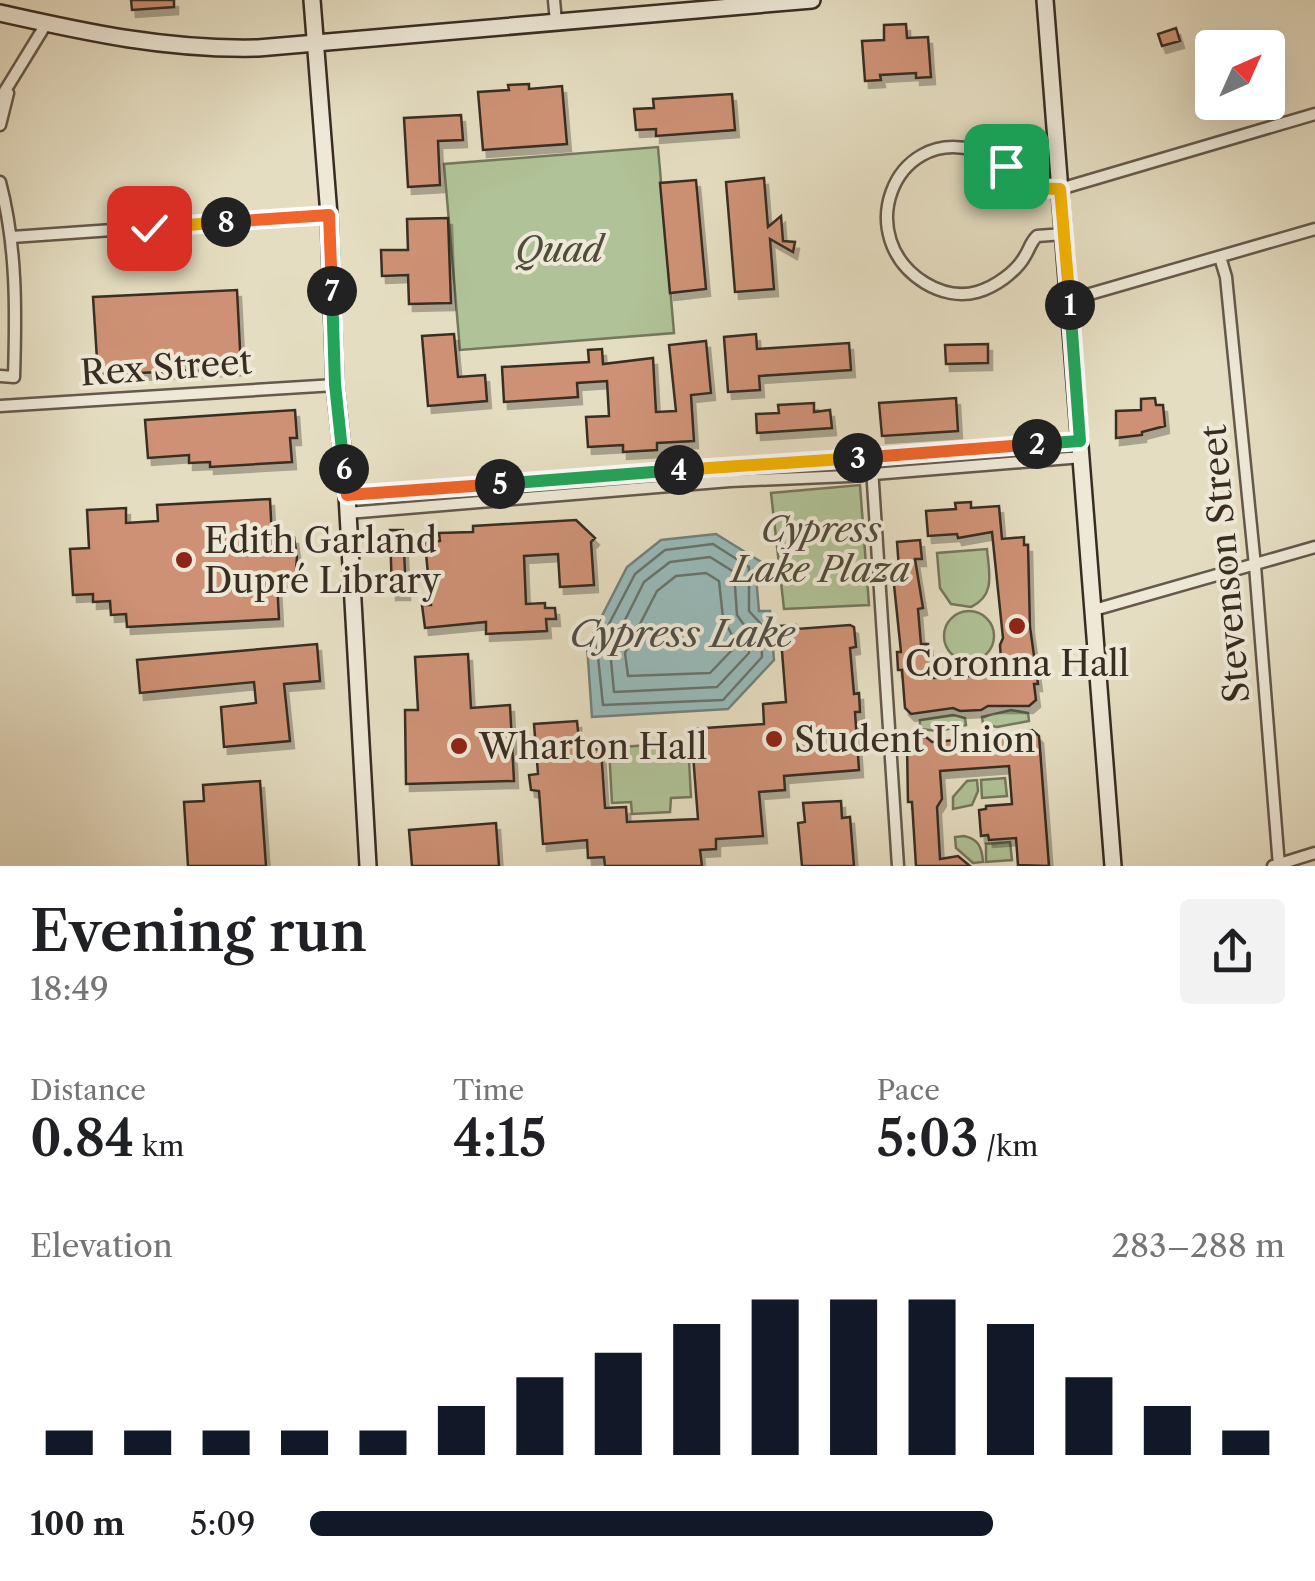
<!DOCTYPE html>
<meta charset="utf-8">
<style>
body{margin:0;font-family:"Libre Caslon Text",serif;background:#f2f2f2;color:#202124;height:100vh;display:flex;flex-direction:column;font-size:38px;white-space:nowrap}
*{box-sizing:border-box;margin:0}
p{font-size:32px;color:#757577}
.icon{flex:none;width:55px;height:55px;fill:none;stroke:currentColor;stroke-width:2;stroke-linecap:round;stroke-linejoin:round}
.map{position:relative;height:866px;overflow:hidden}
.drawer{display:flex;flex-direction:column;background:#fff;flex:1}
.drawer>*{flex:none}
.needle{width:65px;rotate:45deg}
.fabs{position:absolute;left:1195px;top:30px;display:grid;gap:20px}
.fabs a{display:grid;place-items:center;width:90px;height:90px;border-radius:10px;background:#fff;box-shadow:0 10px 40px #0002;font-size:50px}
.pin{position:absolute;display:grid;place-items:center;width:85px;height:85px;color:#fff;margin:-42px;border-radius:20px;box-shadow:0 5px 15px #0006}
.km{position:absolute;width:50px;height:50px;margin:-25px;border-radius:50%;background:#222;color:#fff;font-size:28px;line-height:50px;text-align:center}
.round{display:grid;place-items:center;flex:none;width:105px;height:105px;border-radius:10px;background:#f2f2f2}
.head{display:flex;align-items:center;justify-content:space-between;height:170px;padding:0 30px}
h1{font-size:55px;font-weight:600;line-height:75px}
.metrics{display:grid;grid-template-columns:repeat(3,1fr);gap:15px;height:170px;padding:10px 30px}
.metrics div{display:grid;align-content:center}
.metrics b{font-size:50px;font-weight:600}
.metrics small{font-size:28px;font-weight:400}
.metrics p{font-size:28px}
.chart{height:280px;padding:20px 30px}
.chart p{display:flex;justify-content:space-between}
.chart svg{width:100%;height:180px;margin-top:10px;stroke:#111827;stroke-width:6}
ul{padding:0 30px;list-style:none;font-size:32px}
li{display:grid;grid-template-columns:160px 120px 1fr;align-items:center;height:75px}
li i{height:25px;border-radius:12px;background:#111827}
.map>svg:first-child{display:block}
.green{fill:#b0c297;stroke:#74785d;stroke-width:2.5}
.water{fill:#98bab9;stroke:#72827d;stroke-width:2.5}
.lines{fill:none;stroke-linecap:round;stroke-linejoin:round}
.shore{stroke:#68746e;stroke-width:2.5}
.building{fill:#ce9175;stroke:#392d23;stroke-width:2.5;filter:url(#shadow)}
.street-casing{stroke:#64594a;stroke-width:15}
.secondary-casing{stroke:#392d23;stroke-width:20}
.street{stroke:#eee9d7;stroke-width:10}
.secondary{stroke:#eee9d7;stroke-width:15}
.split-1-casing{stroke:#fff;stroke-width:20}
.split-2-casing{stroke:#fff;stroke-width:20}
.split-3-casing{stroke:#fff;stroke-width:20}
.split-4-casing{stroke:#fff;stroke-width:20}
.split-5-casing{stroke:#fff;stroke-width:20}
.split-6-casing{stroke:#fff;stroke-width:20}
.split-7-casing{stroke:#fff;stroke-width:20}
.split-8-casing{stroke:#fff;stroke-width:20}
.split-9-casing{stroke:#fff;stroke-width:20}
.split-1{stroke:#f5b400;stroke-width:12}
.split-2{stroke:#22a559;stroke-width:12}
.split-3{stroke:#f0652b;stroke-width:12}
.split-4{stroke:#f5b400;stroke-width:12}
.split-5{stroke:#22a559;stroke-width:12}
.split-6{stroke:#f0652b;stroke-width:12}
.split-7{stroke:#22a559;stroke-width:12}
.split-8{stroke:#f0652b;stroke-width:12}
.split-9{stroke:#f5b400;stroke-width:12}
.poi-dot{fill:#8f2418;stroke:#eee9d7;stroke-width:4}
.labels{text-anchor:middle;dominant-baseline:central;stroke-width:8;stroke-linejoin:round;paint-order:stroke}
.park-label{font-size:35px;font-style:italic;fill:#514b3a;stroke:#eee9d7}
.street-label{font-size:35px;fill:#392d23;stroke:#eee9d7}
.poi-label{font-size:35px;fill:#392d23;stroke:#eee9d7;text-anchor:start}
.water-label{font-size:38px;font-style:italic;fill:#515048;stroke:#eee9d7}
</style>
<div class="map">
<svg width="1315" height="866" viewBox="0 0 1315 866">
<defs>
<filter id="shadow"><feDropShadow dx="4" dy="7" stdDeviation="0" flood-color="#0004"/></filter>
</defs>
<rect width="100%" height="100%" fill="#e5ddc1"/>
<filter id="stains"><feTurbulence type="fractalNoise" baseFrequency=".002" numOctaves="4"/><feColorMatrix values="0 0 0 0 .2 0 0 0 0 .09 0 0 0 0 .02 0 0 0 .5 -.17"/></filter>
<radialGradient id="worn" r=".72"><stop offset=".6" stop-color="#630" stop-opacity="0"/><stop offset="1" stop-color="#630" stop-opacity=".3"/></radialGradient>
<path class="green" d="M658 147 674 333 460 350 444 164Z
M860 485 869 605 784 609 771 493Z
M987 549C989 573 996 595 971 607L951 604 940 588 937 553Z
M944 636a25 25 0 1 1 50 0a25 25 0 1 1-50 0Z
M1011 710 1028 713 1029 721 997 727 983 724 982 717Z
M953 715 965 718 966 725 939 731 920 729V720Z
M688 742 691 797 671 798 670 812 632 814 631 802 612 803 609 748Z
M1005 778 1007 796 982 798 981 780Z
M977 780 978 791 972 805 953 809V797L967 781Z
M964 836C979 839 982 848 983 862L973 863 956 848 955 837Z
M1010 842 1012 860 986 862V844Z"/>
<path class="water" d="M716 534 763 563 764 575 756 576 759 611H770L774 660 728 709 592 717 587 645 627 567 661 540Z"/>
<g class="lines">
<path class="shore" d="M713 544 749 567V611L761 624 762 657 723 700 603 705 597 647 635 574 665 550Z
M710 557 734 572 737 615 749 632V653L717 687 614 692 610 650 644 582 670 562Z
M706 573 719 581 723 618 734 639V648L710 673 628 676 625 653 657 591 676 576Z"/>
</g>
<path class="building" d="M131 0H174V7L132 10Z
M906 24 907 38 928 37 931 77 916 78V73L880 75 881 80 865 81 862 41 884 40V25Z
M1176 28 1180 41 1162 46 1158 34Z
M529 84V89L562 86 567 144 483 150 478 92 509 90 508 85Z
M732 94 735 130 656 136V129L636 130 634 109 654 108 653 99Z
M461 115 463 140 438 141 440 185 408 187 404 118Z
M764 178 768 227 781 216 783 241 795 242 793 252 770 239 774 289 735 292 726 182Z
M696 180 706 289 670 293 660 183Z
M448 218 451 303 409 304 408 275 382 276 381 250H408L407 219Z
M237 290 241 368 98 375 93 297Z
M454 334 458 377 485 375 487 401 428 406 422 336Z
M756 334 757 349 849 343 851 370 759 376 760 390 728 392 724 337Z
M706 341 711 393 691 395 694 441 657 443V450L623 452V445L588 447 586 417 609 416 607 381 577 383 578 397 504 402 502 367 589 362 588 350 602 349 603 364 653 358 656 412 676 411 669 345Z
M988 344V363L946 364 945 345Z
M956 398 958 431 882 436 879 403Z
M1155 398 1156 405H1163L1165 426 1142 432V435L1116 438V411L1141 410V399Z
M814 403V412L830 410 832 428 757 433 756 414 779 413 778 405Z
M295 410 297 438H290L292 462 210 467V462L189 463V455L148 458 145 420Z
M270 499 272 538 294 537 297 557 295 581H277L279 619 127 627 126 614 111 615 110 601 93 602V594L73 595 70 549 89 548 87 510 126 508V523L158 521 157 505Z
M971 502V508L999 506 1002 539 1024 537V545H1028L1030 627 1038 684H1034L1036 700 1029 706H988L981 710 960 711 953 708 911 714 905 708 902 670H898L897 652H901L893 575 899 569 897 542 920 540 922 559H915L923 608 918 609 921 644H928V650H932L934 678 1002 674 1000 645 1003 638 992 532 958 538 957 534 928 536 926 511 956 509 955 503Z
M576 520 595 538 591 542 594 585 560 587 558 554 524 556 526 604 545 603V608H555L556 619H546L547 631 486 634V622L425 628 422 605H431L425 543 440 541 439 533 473 532V526Z
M390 530H403L406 593H392Z
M796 625 797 629 850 625 854 627 856 647 850 648 854 694 859 693 860 712H855L859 770 784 776 785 790 759 792 763 836 716 839V849L700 850 702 866H605L604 857 588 858 587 840 543 844 539 791 531 790 529 775 538 774 534 724 577 721 580 750 601 749 605 808 626 807 627 822 698 819 691 729 764 724 763 704 786 702 780 626Z
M317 644 320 681 284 684 290 741 224 747 221 707 256 703 254 682 140 693 137 660Z
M468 654 471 708 510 705 514 781 406 784 405 710H418L415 657Z
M1032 730 1039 736 1049 866 1018 865 1016 838 989 840 988 835 981 836 979 810 986 809V806L1012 804 1009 766 940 771 942 799 937 807 940 859 958 856 970 866H916L912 802H908L907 745 913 738 926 737 932 742 957 740 961 736 982 734 988 738Z
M260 781 266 866H188L184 802 204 801 203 785Z
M841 801 842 818 850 817 854 866H802L798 823 805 822 803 803Z
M496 823 499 866H412L409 830Z"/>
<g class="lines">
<g class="street-casing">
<path id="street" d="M554 0 556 22
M0 99 46 24
M0 125 8 93
M0 182C17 247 16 311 14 377L0 376
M1064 234 1037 236C1030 243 1030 248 1025 256 1016 272 995 287 977 292 959 297 940 292 925 283 852 238 893 128 974 150 999 157 1010 176 1031 188L1060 189 1315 114
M12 237 329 215
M1220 257 1226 277 1255 566 1279 866
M1069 300 1315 229
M0 406 335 385
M872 468 898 866
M347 495 1080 441
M348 513 730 481 849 476 1082 457
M1094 610 1315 547
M1273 866 1315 853"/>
</g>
<g class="secondary-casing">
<path id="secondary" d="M312 0 329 215 335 385 347 495 368 866
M1045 0 1113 866
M0 13C89 33 167 50 258 48L812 0"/>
</g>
<use href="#street" class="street"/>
<use href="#secondary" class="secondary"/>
</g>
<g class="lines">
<g class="split-1-casing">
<path id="split-1" d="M1006 166 1031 188 1060 189 1070 305"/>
</g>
<g class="split-2-casing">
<path id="split-2" d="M1037 444 1080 441 1070 305"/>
</g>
<g class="split-3-casing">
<path id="split-3" d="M858 458 1037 444"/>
</g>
<g class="split-4-casing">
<path id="split-4" d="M679 470 858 458"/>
</g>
<g class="split-5-casing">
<path id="split-5" d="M500 484 679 470"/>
</g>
<g class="split-6-casing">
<path id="split-6" d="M344 469 347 495 500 484"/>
</g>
<g class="split-7-casing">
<path id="split-7" d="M332 291 335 384 344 469"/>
</g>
<g class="split-8-casing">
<path id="split-8" d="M226 222 329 215 332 291"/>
</g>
<g class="split-9-casing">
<path id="split-9" d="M149 228 226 222"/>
</g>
<use href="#split-1" class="split-1"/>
<use href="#split-2" class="split-2"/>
<use href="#split-3" class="split-3"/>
<use href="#split-4" class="split-4"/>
<use href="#split-5" class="split-5"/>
<use href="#split-6" class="split-6"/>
<use href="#split-7" class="split-7"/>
<use href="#split-8" class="split-8"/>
<use href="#split-9" class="split-9"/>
</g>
<g class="poi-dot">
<circle cx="184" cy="560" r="10"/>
<circle cx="1017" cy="626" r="10"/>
<circle cx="774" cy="739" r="10"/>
<circle cx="459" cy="746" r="10"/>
</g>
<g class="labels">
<g class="park-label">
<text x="559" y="249">Quad</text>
<text x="821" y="529">Cypress<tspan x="821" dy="40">Lake Plaza</tspan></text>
</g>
<g class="street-label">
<text transform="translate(166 367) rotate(-4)">Rex Street</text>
<text transform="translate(1225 564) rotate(-95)">Stevenson Street</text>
</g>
<g class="poi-label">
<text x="204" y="540">Edith Garland<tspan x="204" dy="40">Dupré Library</tspan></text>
<text x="1017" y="663" text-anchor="middle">Coronna Hall</text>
<text x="794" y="739">Student Union</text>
<text x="479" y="746">Wharton Hall</text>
</g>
<g class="water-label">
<text x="682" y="633">Cypress Lake</text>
</g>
</g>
<rect width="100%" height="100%" filter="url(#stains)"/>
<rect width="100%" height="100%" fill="url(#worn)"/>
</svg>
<div class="fabs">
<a><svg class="needle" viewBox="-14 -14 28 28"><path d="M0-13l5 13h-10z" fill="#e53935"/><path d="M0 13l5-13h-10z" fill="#757577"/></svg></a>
</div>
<div class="pin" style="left:1006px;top:166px;background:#1e9e55"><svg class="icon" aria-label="arrive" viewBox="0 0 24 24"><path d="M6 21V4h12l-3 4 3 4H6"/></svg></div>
<div class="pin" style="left:149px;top:228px;background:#d93025"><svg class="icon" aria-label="check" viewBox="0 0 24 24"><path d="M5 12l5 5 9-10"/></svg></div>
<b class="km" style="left:1070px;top:305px">1</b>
<b class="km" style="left:1037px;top:444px">2</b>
<b class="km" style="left:858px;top:458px">3</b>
<b class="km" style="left:679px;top:470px">4</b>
<b class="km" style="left:500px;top:484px">5</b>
<b class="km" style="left:344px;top:469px">6</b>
<b class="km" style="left:332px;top:291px">7</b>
<b class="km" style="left:226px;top:222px">8</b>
</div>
<section class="drawer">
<div class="head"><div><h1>Evening run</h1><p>18:49</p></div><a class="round"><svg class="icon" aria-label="share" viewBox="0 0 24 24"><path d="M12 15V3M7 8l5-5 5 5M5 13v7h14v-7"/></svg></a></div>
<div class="metrics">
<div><p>Distance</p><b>0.84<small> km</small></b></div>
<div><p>Time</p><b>4:15</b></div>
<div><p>Pace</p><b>5:03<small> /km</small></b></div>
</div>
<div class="chart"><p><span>Elevation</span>283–288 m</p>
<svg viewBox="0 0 160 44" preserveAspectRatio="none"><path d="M5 44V38M15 44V38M25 44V38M35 44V38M45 44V38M55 44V32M65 44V25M75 44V19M85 44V12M95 44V6M105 44V6M115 44V6M125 44V12M135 44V25M145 44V32M155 44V38"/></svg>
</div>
<ul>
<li><b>100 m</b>5:09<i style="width:70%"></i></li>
</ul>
</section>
